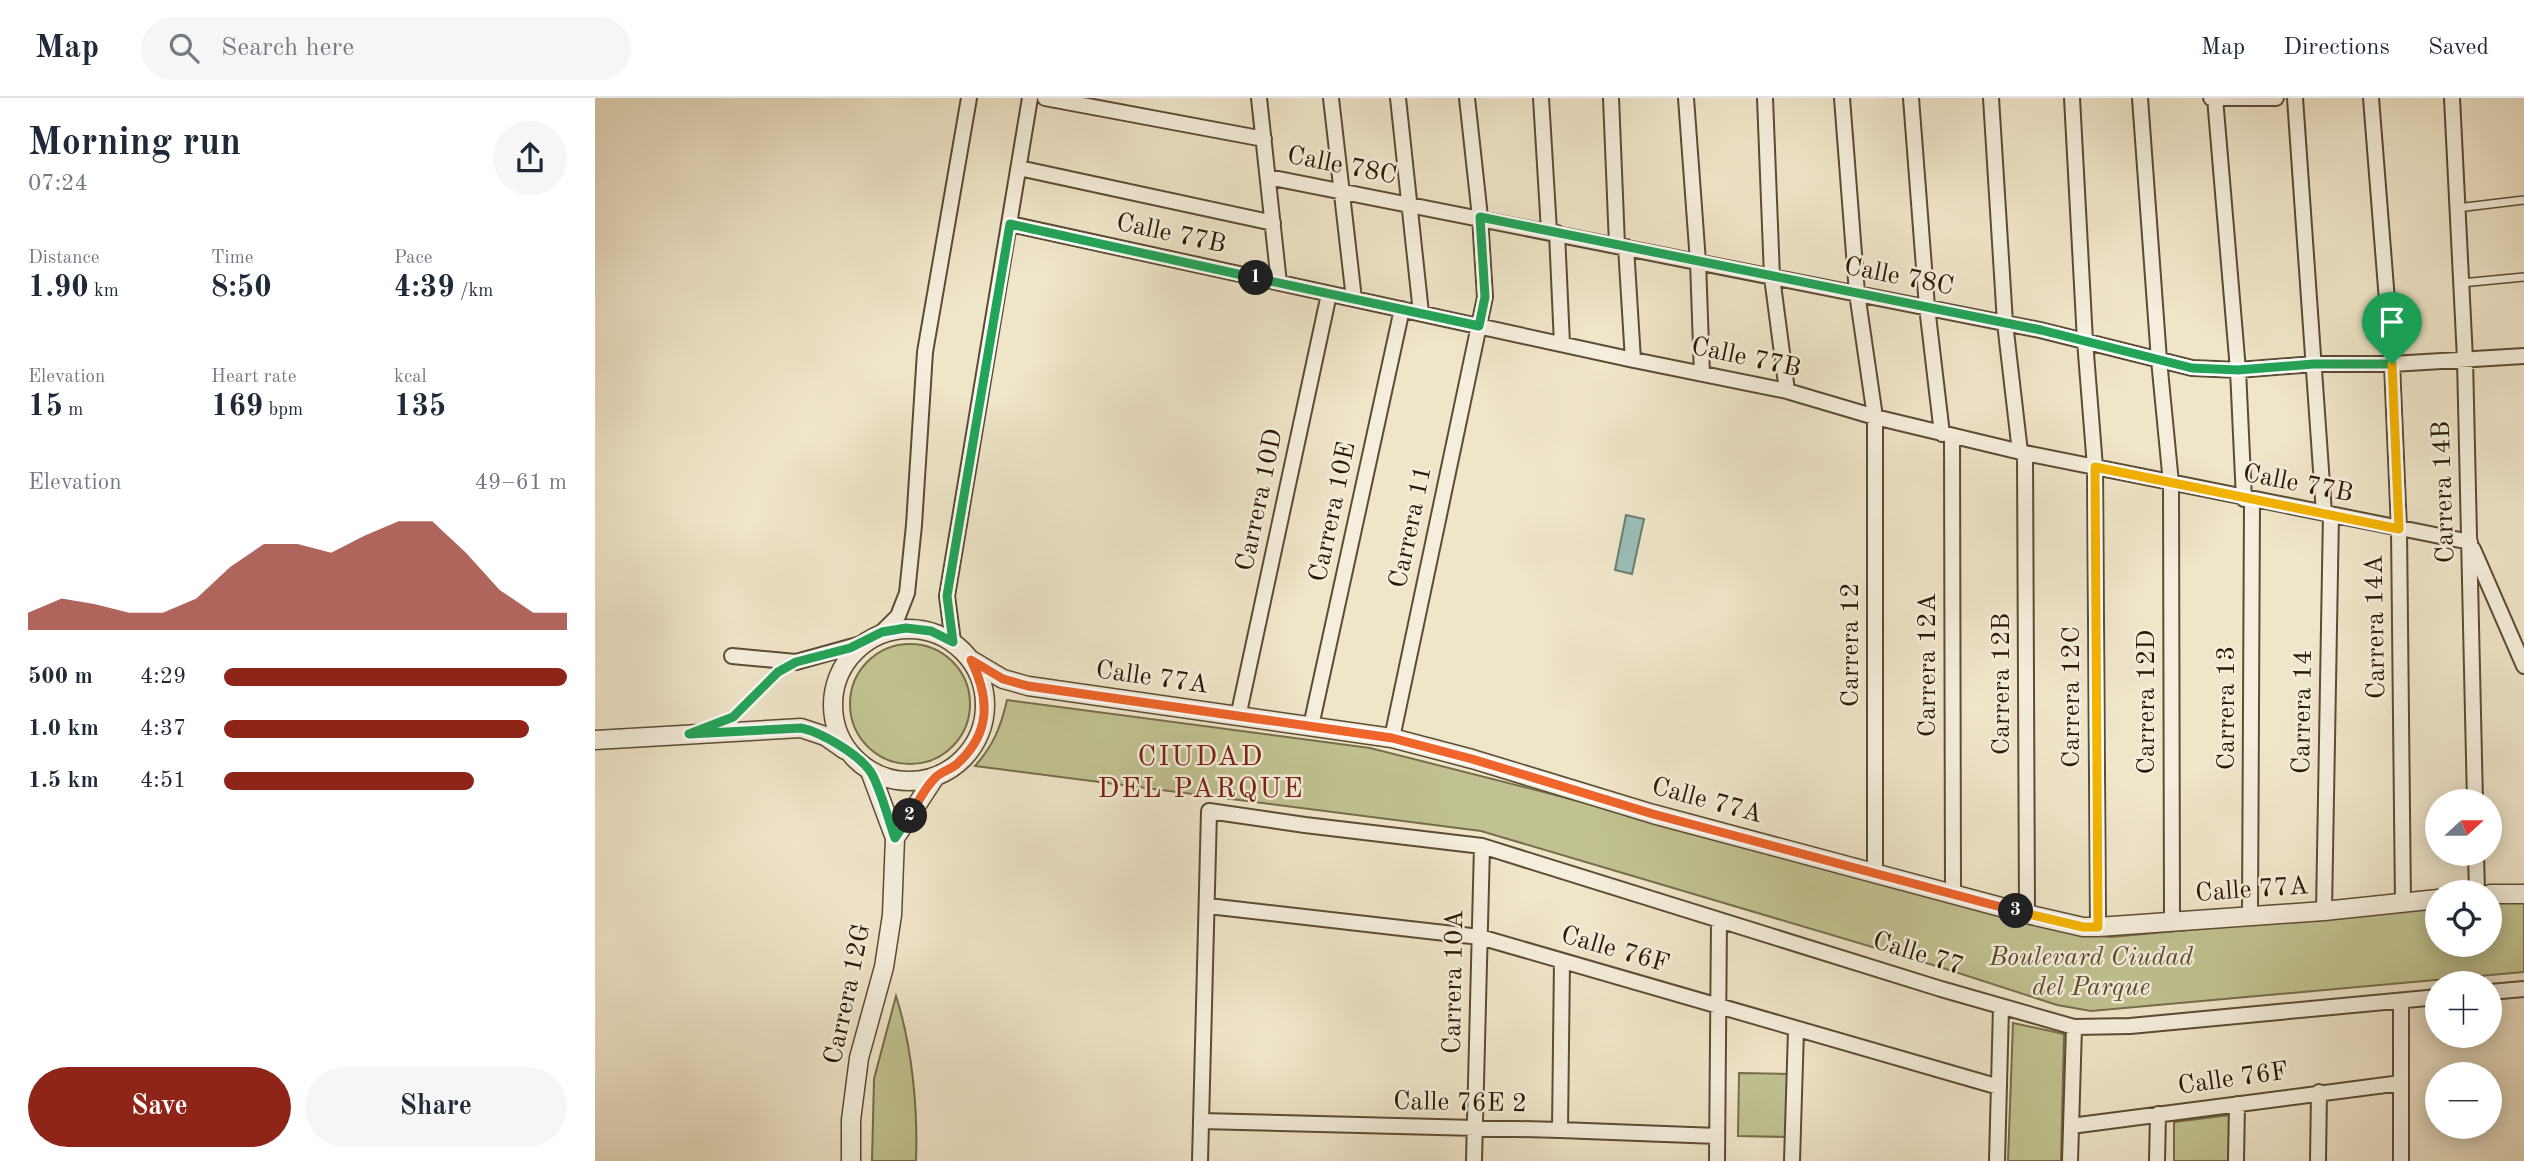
<!DOCTYPE html>
<meta charset="utf-8">
<style>
body{margin:0;font-family:"Old Standard TT",serif;background:#f6f6f7;color:#1f2937;height:100vh;display:flex;flex-direction:column;font-size:26px;white-space:nowrap}
*{box-sizing:border-box;margin:0}
p{font-size:23px;color:#747a83}
.icon{flex:none;width:38px;height:38px;fill:none;stroke:currentColor;stroke-width:2;stroke-linecap:round;stroke-linejoin:round}
.map{position:relative;flex:1;overflow:hidden}
.details{display:flex;flex-direction:column;background:#fff;width:595px}
.details>*{flex:none}
.needle{width:46px;rotate:69deg}
.fabs{position:absolute;left:1830px;top:691px;display:grid;gap:14px}
.fabs a{display:grid;place-items:center;width:77px;height:77px;border-radius:50%;background:#fff;box-shadow:0 4px 18px #0003;font-size:35px}
.pin{position:absolute;display:grid;place-items:center;width:60px;height:60px;color:#fff;margin:-72px -30px;border-radius:50% 50% 50% 0;rotate:-45deg;box-shadow:0 0 7px #0007}
.pin .icon{rotate:45deg}
.km{position:absolute;width:35px;height:35px;margin:-18px;border-radius:50%;background:#222;color:#fff;font-size:19px;line-height:35px;text-align:center}
.round{display:grid;place-items:center;flex:none;width:74px;height:74px;border-radius:37px;background:#f6f6f7}
.summary{display:flex;align-items:center;justify-content:space-between;height:119px;padding:0 28px}
h1{font-size:38px;font-weight:800;line-height:52px}
.metrics{display:grid;grid-template-columns:repeat(3,1fr);gap:10px;height:119px;padding:7px 28px}
.metrics div{display:grid;align-content:center}
.metrics b{font-size:30px;font-weight:800}
.metrics small{font-size:19px;font-weight:400}
.metrics p{font-size:19px}
.chart{height:196px;padding:14px 28px}
.chart p{display:flex;justify-content:space-between}
.chart svg{width:100%;height:126px;margin-top:7px;fill:#8f2418;opacity:.7}
.button{display:flex;gap:14px;margin-top:auto;padding:14px 28px}
.button a{flex:1;height:80px;border-radius:42px;background:#8f2418;color:#fff;font-size:28px;font-weight:800;line-height:80px;text-align:center}
.button a+a{background:#f6f6f7;color:#1f2937}
ul{padding:0 28px;list-style:none;font-size:23px}
li{display:grid;grid-template-columns:112px 84px 1fr;align-items:center;height:52px}
li i{height:18px;border-radius:9px;background:#8f2418}
header{display:flex;align-items:center;gap:42px;box-sizing:border-box;height:98px;padding:0 35px;background:#fff;border-bottom:2px solid #e0e1e3}
header strong{font-size:33px}
nav{display:flex;gap:38px;margin-inline-start:auto;font-size:24px}
.search{width:490px;height:63px;background:#f6f6f7;display:flex;align-items:center;gap:18px;box-sizing:border-box;padding:0 24px;border-radius:38px;color:#747a83;font-size:26px}
main{display:flex;flex:1;min-height:0}
.map>svg:first-child{display:block}
.green{fill:#c1c291;stroke:#766e4a;stroke-width:2}
.water{fill:#9abfb9;stroke:#6d7d70;stroke-width:2}
.lines{fill:none;stroke-linecap:round;stroke-linejoin:round}
.service-casing{stroke:#5b4c34;stroke-width:10}
.minor-casing{stroke:#5b4c34;stroke-width:18}
.tertiary-casing{stroke:#5b4c34;stroke-width:21}
.service{stroke:#f5eedc;stroke-width:7}
.minor{stroke:#f5eedc;stroke-width:14}
.tertiary{stroke:#f5eedc;stroke-width:18}
.split-1-casing{stroke:#fff;stroke-width:14}
.split-2-casing{stroke:#fff;stroke-width:14}
.split-3-casing{stroke:#fff;stroke-width:14}
.split-4-casing{stroke:#fff;stroke-width:14}
.split-1{stroke:#22a559;stroke-width:9}
.split-2{stroke:#22a559;stroke-width:9}
.split-3{stroke:#f0652b;stroke-width:9}
.split-4{stroke:#f5b400;stroke-width:9}
.labels{text-anchor:middle;dominant-baseline:central;stroke-width:5;stroke-linejoin:round;paint-order:stroke}
.street-label{font-size:26px;fill:#2a1902;stroke:#f5eedc}
.park-label{font-size:26px;font-style:italic;fill:#574c2d;stroke:#f5eedc}
.neighbourhood-label{font-size:28px;letter-spacing:2px;fill:#7a1f14;stroke:#f5eedc}
</style>
<header>
<strong>Map</strong>
<div class="search"><svg class="icon" aria-label="search" viewBox="0 0 24 24"><circle cx="10" cy="10" r="6"/><path d="M15 15l6 6"/></svg>Search here</div>
<nav><a>Map</a><a>Directions</a><a>Saved</a></nav>
</header>
<main>
<section class="details">
<div class="summary"><div><h1>Morning run</h1><p>07:24</p></div><a class="round"><svg class="icon" aria-label="share" viewBox="0 0 24 24"><path d="M12 15V3M7 8l5-5 5 5M5 13v7h14v-7"/></svg></a></div>
<div class="metrics">
<div><p>Distance</p><b>1.90<small> km</small></b></div>
<div><p>Time</p><b>8:50</b></div>
<div><p>Pace</p><b>4:39<small> /km</small></b></div>
</div>
<div class="metrics">
<div><p>Elevation</p><b>15<small> m</small></b></div>
<div><p>Heart rate</p><b>169<small> bpm</small></b></div>
<div><p>kcal</p><b>135</b></div>
</div>
<div class="chart"><p><span>Elevation</span>49–61 m</p>
<svg viewBox="0 0 160 44" preserveAspectRatio="none"><path d="M0 44V38L10 33L20 35L30 38L40 38L50 33L60 22L70 14L80 14L90 17L100 11L110 6L120 6L130 17L140 30L150 38L160 38V44z"/></svg>
</div>
<ul>
<li><b>500 m</b>4:29<i style="width:100%"></i></li>
<li><b>1.0 km</b>4:37<i style="width:89%"></i></li>
<li><b>1.5 km</b>4:51<i style="width:73%"></i></li>
</ul>
<div class="button"><a>Save</a><a>Share</a></div>
</section>
<div class="map">
<svg width="1929" height="1063" viewBox="0 0 1929 1063">
<rect width="100%" height="100%" fill="#efe5c9"/>
<filter id="stains"><feTurbulence type="fractalNoise" baseFrequency=".00286" numOctaves="4"/><feColorMatrix values="0 0 0 0 .2 0 0 0 0 .09 0 0 0 0 .02 0 0 0 .5 -.17"/></filter>
<radialGradient id="worn" r=".72"><stop offset=".6" stop-color="#630" stop-opacity="0"/><stop offset="1" stop-color="#630" stop-opacity=".3"/></radialGradient>
<path class="green" d="M255 606a60 60 0 1 1 120 0a60 60 0 1 1-120 0Z
M412 602 775 650 945 693 1484 836 1516 839 1843 809V847H1895V803H1929V874L1496 913 1462 907 1348 870 886 733 380 668C398 648 406 629 412 602Z
M301 898C317 948 323 1010 321 1063H277L279 981Z
M1418 925 1469 936 1466 1063H1413Z
M1144 975 1192 976 1191 1039 1143 1038Z
M1635 1017 1634 1063H1579V1024Z"/>
<path class="water" d="M1031 417 1049 421 1037 476 1020 472Z"/>
<g class="lines">
<g class="service-casing">
<path id="service" d="M1862 110 1929 102
M1866 185 1929 179
M109 630 137 619 183 574 197 566"/>
</g>
<g class="minor-casing">
<path id="minor" d="M450 0 669 41
M664 0 684 185
M736 0 759 201
M803 0 826 215
M946 0 954 133
M1016 0 1022 147
M1091 0 1103 164 1107 276
M1170 0 1177 179 1192 293
M1247 0 1262 195 1280 319V775
M1316 0 1332 209 1347 336
M1396 0 1410 225 1425 354
M1477 0 1490 243 1500 369 1503 829
M1545 0 1564 262 1576 385 1577 824
M1616 0H1681
M1620 0 1643 272 1649 401
M1700 0 1729 415
M1776 0 1797 266 1804 431 1808 806
M1857 0 1870 261 1880 704
M424 70 678 125
M673 79 1445 232 1597 270 1643 272 1719 266H1797L1929 258
M415 126 1034 261 1192 293 1280 319 1430 355 1875 444
M962 135 967 246
M1031 149 1038 262
M1357 338 1358 797
M1430 355 1432 816
M1878 451 1929 568
M287 534 303 518 312 495 319 427 330 254 374 0
M358 544 352 498 435 0
M137 558 201 564 266 546
M643 619 734 196
M716 628 807 211
M797 640 890 199 885 119 872 0
M1881 756 1882 794
M613 808 885 839 1404 989
M1729 813 1736 416
M1655 818 1657 402
M1895 894 1929 891
M1806 903V1063
M606 1023 965 1032 1122 1038
M1476 1028 1806 985
M965 1032 967 863
M605 1063 614 713 710 727 887 748 1346 891 1479 929 1535 928 1843 899
M879 1063 887 748
M1122 1063 1124 822
M1197 1063 1201 932
M1402 1063 1406 909
M1475 1063 1479 929
M1562 1063 1563 1016
M1641 1063 1642 1006
M1723 1063 1724 994"/>
</g>
<g class="tertiary-casing">
<path id="tertiary" d="M238 607a76 76 0 1 1 152 0a76 76 0 1 1-152 0Z
M376 562 408 581 433 588 797 640 877 661 1058 716 1432 816 1488 829H1503L1729 813 1843 801
M0 642 206 630 230 638 250 652
M300 740 340 679
M1895 796H1929
M256 1063V1022L264 960 289 869 297 817 300 740 275 673"/>
</g>
<use href="#service" class="service"/>
<use href="#minor" class="minor"/>
<use href="#tertiary" class="tertiary"/>
</g>
<g class="lines">
<g class="split-1-casing">
<path id="split-1" d="M661 180 884 228 890 199 885 119 1446 232 1597 270 1643 272 1719 266H1797"/>
</g>
<g class="split-2-casing">
<path id="split-2" d="M315 718 300 740C294 724 284 685 275 673 263 656 226 634 206 630L94 636 138 619 183 574 201 564 255 550 287 534 311 530 336 533 358 544 352 498 415 126 661 180"/>
</g>
<g class="split-3-casing">
<path id="split-3" d="M315 718C322 706 329 691 339 681 345 674 355 672 362 666 396 635 395 601 376 562L408 581 433 588 797 640 877 661 1058 716 1421 813"/>
</g>
<g class="split-4-casing">
<path id="split-4" d="M1421 813 1488 829H1503L1500 369 1804 431 1797 266"/>
</g>
<use href="#split-1" class="split-1"/>
<use href="#split-2" class="split-2"/>
<use href="#split-3" class="split-3"/>
<use href="#split-4" class="split-4"/>
</g>
<g class="labels">
<g class="street-label">
<text transform="translate(747 68) rotate(11)">Calle 78C</text>
<text transform="translate(576 136) rotate(12)">Calle 77B</text>
<text transform="translate(1304 179) rotate(11)">Calle 78C</text>
<text transform="translate(1151 260) rotate(12)">Calle 77B</text>
<text transform="translate(1703 386) rotate(11)">Calle 77B</text>
<text transform="translate(1849 394) rotate(-92)">Carrera 14B</text>
<text transform="translate(665 402) rotate(-78)">Carrera 10D</text>
<text transform="translate(738 414) rotate(-78)">Carrera 10E</text>
<text transform="translate(816 429) rotate(-78)">Carrera 11</text>
<text transform="translate(1781 529) rotate(-91)">Carrera 14A</text>
<text transform="translate(1256 547) rotate(-90)">Carrera 12</text>
<text transform="translate(1333 567) rotate(-90)">Carrera 12A</text>
<text transform="translate(557 580) rotate(8)">Calle 77A</text>
<text transform="translate(1407 586) rotate(-90)">Carrera 12B</text>
<text transform="translate(1477 599) rotate(-90)">Carrera 12C</text>
<text transform="translate(1552 604) rotate(-90)">Carrera 12D</text>
<text transform="translate(1632 610) rotate(-90)">Carrera 13</text>
<text transform="translate(1708 614) rotate(-89)">Carrera 14</text>
<text transform="translate(1112 703) rotate(15)">Calle 77A</text>
<text transform="translate(1657 792) rotate(-4)">Calle 77A</text>
<text transform="translate(1020 852) rotate(16)">Calle 76F</text>
<text transform="translate(1323 856) rotate(17)">Calle 77</text>
<text transform="translate(859 884) rotate(-89)">Carrera 10A</text>
<text transform="translate(253 896) rotate(-78)">Carrera 12G</text>
<text transform="translate(1638 981) rotate(-8)">Calle 76F</text>
<text transform="translate(865 1005) rotate(1)">Calle 76E 2</text>
</g>
<g class="park-label">
<text x="1496" y="860">Boulevard Ciudad<tspan x="1496" dy="30">del Parque</tspan></text>
</g>
<g class="neighbourhood-label">
<text x="606" y="660">CIUDAD<tspan x="606" dy="32">DEL PARQUE</tspan></text>
</g>
</g>
<rect width="100%" height="100%" filter="url(#stains)"/>
<rect width="100%" height="100%" fill="url(#worn)"/>
</svg>
<div class="fabs">
<a><svg class="needle" viewBox="-14 -14 28 28"><path d="M0-13l5 13h-10z" fill="#e53935"/><path d="M0 13l5-13h-10z" fill="#747a83"/></svg></a>
<a><svg class="icon" aria-label="locate" viewBox="0 0 24 24"><circle cx="12" cy="12" r="6"/><path d="M12 2v4M12 18v4M2 12h4M18 12h4"/></svg></a>
<a>+</a>
<a>−</a>
</div>
<div class="pin" style="left:1797px;top:266px;background:#1e9e55"><svg class="icon" aria-label="arrive" viewBox="0 0 24 24"><path d="M6 21V4h12l-3 4 3 4H6"/></svg></div>
<b class="km" style="left:661px;top:180px">1</b>
<b class="km" style="left:315px;top:718px">2</b>
<b class="km" style="left:1421px;top:813px">3</b>
</div>
</main>
